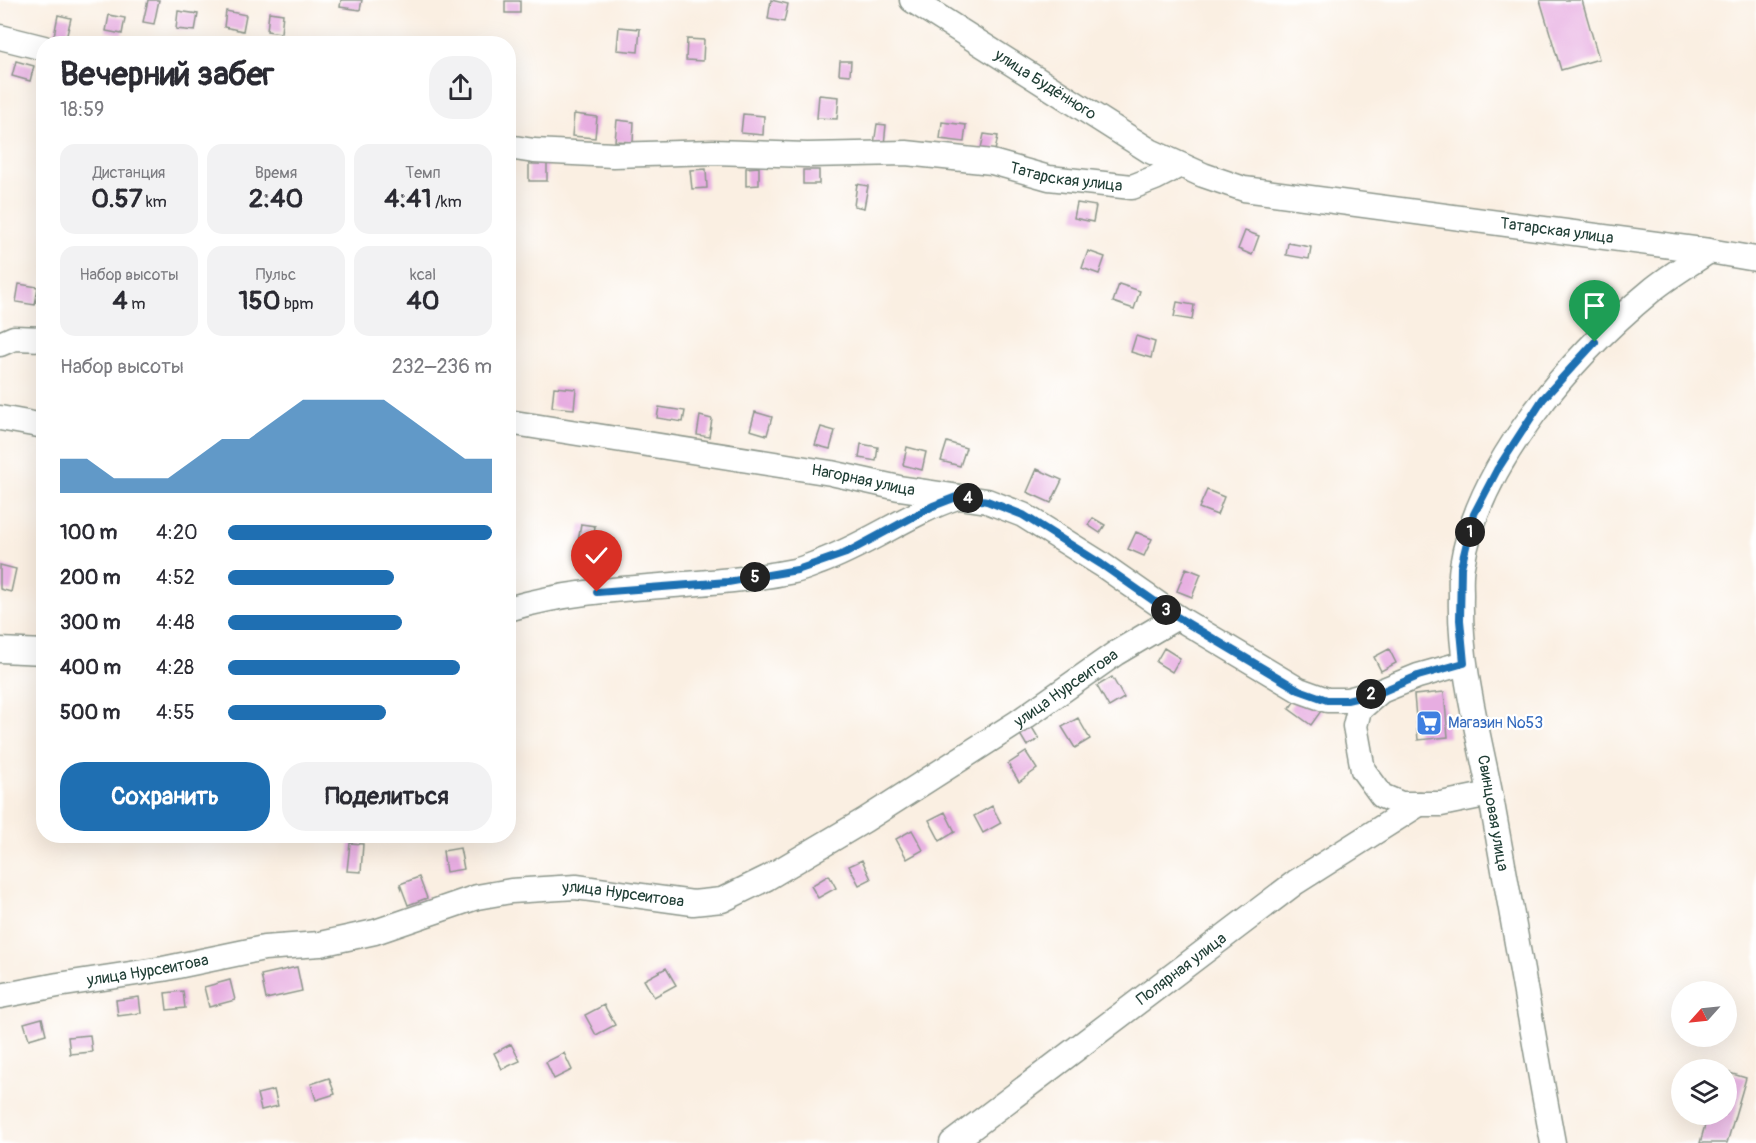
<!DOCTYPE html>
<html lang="ru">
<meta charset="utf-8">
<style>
body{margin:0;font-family:Pangolin,sans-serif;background:#f2f2f3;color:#2b2b33;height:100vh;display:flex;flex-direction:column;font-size:22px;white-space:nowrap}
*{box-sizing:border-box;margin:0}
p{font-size:20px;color:#7c7c81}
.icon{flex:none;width:33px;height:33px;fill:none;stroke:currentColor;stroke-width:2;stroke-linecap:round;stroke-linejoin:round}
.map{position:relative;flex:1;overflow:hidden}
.sheet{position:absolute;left:36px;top:36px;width:480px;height:807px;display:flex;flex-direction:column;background:#fff;border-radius:24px;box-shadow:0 6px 24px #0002}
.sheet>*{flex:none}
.needle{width:39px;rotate:243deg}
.controls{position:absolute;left:1671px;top:981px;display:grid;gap:12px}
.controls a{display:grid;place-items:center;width:66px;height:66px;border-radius:50%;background:#fff;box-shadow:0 6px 24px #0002;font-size:30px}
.pin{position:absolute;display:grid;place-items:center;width:51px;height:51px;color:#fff;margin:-62px -26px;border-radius:50% 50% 50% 0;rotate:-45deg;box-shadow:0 0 6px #0007}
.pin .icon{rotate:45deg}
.km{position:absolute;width:30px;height:30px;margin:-15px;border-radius:50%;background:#222;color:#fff;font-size:16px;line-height:30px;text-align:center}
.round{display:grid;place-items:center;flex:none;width:63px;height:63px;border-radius:24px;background:#f2f2f3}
.head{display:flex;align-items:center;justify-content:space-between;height:102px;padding:0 24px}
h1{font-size:33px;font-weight:700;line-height:45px}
.metrics{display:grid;grid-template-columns:repeat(3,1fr);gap:9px;height:102px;padding:6px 24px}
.metrics div{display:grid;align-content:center;border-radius:15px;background:#f2f2f3;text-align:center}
.metrics b{font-size:26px;font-weight:700}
.metrics small{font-size:16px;font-weight:400}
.metrics p{font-size:16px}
.chart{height:168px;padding:12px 24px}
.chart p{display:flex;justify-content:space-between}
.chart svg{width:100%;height:108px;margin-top:6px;fill:#1f6fb2;opacity:.7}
.action{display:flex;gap:12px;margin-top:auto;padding:12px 24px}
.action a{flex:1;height:69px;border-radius:24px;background:#1f6fb2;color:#fff;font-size:24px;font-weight:700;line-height:69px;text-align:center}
.action a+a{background:#f2f2f3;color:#2b2b33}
ul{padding:0 24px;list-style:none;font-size:20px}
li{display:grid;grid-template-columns:96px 72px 1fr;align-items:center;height:45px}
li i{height:15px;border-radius:8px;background:#1f6fb2}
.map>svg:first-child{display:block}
.building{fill:#e7ade1}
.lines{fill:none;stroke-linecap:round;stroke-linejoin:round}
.minor-casing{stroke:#8c968b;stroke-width:27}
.minor{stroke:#fff;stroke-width:24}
.route-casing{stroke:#fff;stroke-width:12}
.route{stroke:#1f6fb2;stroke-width:8}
.labels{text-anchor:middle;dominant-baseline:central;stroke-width:4.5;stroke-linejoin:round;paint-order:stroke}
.street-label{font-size:16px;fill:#1f3d34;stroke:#fff}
.shop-label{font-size:16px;fill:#366cbe;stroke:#fff;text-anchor:start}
</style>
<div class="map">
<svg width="1756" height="1143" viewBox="0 0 1756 1143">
<rect width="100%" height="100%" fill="#fff"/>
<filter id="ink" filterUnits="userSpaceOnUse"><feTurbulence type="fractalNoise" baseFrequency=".0167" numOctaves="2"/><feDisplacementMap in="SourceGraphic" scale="12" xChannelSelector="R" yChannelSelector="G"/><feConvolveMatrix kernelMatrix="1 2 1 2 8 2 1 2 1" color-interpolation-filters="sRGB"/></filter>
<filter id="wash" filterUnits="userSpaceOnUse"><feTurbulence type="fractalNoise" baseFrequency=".008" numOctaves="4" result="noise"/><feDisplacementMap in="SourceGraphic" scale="24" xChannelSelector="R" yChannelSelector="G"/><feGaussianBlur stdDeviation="1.35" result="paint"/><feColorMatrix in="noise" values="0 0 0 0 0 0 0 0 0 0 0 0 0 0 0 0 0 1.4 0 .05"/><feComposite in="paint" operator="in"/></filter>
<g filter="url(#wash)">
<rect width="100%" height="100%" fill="#faefe2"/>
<g id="blocks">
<path class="building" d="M148 0H159L154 24 143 22Z
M341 0H362L360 10 340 7Z
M771 0 788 4 784 22 768 19Z
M1540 0H1582L1599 59 1561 70Z
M505 1H520V13H505Z
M178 11 198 14 195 31 176 29Z
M226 11 246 15 243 31 224 27Z
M269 12 283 14 281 33 267 31Z
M58 15 71 18 66 39 54 36Z
M109 15 125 18 122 34 106 31Z
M619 27 640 29 638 52 617 50Z
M687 39 704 40 703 61 686 60Z
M16 61 34 66 30 81 12 76Z
M840 61H851L850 75 839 74Z
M819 95 839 97 837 119 817 118Z
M574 114 597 117 595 138 572 136Z
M743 114 764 116 763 135 741 133Z
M617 120 634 122 633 142 615 141Z
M942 122 966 125 964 142 940 139Z
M877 124 886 125 884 145 874 144Z
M984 134 998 136 994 156 980 153Z
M547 163V181H529V164Z
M759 167V185L746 186V168Z
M706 169 707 188 692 189 690 170Z
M803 170H819V184H803Z
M857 184 868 186 864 208 854 206Z
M1077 203 1096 206 1093 222 1074 218Z
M1245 231 1259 236 1252 255 1238 249Z
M1288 243 1311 247 1309 259 1286 255Z
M1088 251 1105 257 1099 274 1082 268Z
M19 284 38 287 35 305 16 302Z
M1119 284 1140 291 1134 309 1113 302Z
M1177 302 1194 305 1192 320 1174 317Z
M1136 336 1155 342 1151 358 1131 352Z
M554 387 576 389 574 409 552 407Z
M659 407 685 411 683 422 657 418Z
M755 412 772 417 767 435 750 430Z
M700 416 712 419 709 437 697 435Z
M821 427 835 431 830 449 815 445Z
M947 442 966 448 960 466 941 461Z
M861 444 878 447 876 461 859 458Z
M907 447 926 452 922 470 903 465Z
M1037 469 1062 480 1051 503 1027 492Z
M1207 490 1224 497 1217 515 1199 508Z
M1093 518 1105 525 1100 533 1088 525Z
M581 524 595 526 593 544 578 542Z
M1136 532 1152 539 1144 556 1128 549Z
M0 565 16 569 11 592 0 589Z
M1186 568 1201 574 1192 597 1177 591Z
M1164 648 1180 658 1172 672 1156 662Z
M1389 649 1396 663 1381 671 1374 657Z
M1112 677 1124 698 1109 707 1097 686Z
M1444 692 1448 737 1418 740 1414 695Z
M1299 695 1321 711 1311 725 1289 709Z
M1078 718 1090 739 1075 748 1062 727Z
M1030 724 1039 739 1027 746 1018 731Z
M1026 752 1037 769 1019 782 1008 764Z
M992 806 1001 823 983 833 974 816Z
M945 812 955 832 940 841 929 820Z
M912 830 923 850 907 859 896 839Z
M350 843 363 844 361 872 347 871Z
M460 848 464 869 446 872 443 851Z
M862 860 871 879 859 885 849 866Z
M829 875 836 888 818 898 811 886Z
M419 877 427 898 408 905 400 884Z
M297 967 302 991 266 999 261 975Z
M666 968 676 985 654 997 644 980Z
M230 980 235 1000 209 1007 204 987Z
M183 991 185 1008 167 1010 165 993Z
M139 997 141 1013 118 1016 116 1000Z
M604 1005 615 1025 596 1035 585 1015Z
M42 1018 46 1034 29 1039 24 1023Z
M90 1035 92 1052 70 1054 68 1037Z
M511 1044 520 1061 502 1069 494 1053Z
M564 1053 572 1070 554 1079 546 1062Z
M1726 1072 1746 1078 1727 1143H1700L1708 1114H1726Z
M329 1078 335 1094 316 1100 311 1084Z
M274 1090 278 1106 261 1110 257 1094Z"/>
</g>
</g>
<g filter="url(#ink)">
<use href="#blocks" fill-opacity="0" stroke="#8c968b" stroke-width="1.5"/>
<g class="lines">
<g class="minor-casing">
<g id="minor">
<path id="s1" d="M912 0 1150 151 1203 175 1244 189 1709 251 1756 259"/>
<path d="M0 37 44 48"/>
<path id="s2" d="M508 147 534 151 613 155 713 152 807 155 906 153 992 162 1049 178 1132 187 1155 178 1180 165"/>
<path d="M0 344 14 338 44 339"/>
<path d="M0 418 44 426"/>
<path id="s3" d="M508 422 831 473 899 488 987 501 1023 515 1101 564 1177 617 1299 690 1327 700H1347L1381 691"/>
<path d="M508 609C601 581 700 590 794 571 803 569 812 565 820 562 869 544 909 513 957 497"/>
<path d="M0 650 44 652"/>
<path d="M1464 663 1418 676 1381 691 1359 710 1355 726 1363 770 1382 796 1401 804H1441L1490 794"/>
<path id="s4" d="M0 996 58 985 163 969 264 948 320 944 375 932 477 897 511 891 576 887 693 903 722 900 767 878 865 820 1018 722 1116 653 1177 617"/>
<path id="s5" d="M952 1143 1296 882 1419 804"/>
<path d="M1553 1143C1532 1030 1512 917 1492 803 1479 734 1459 666 1461 596 1461 586 1460 576 1462 566 1478 464 1573 355 1651 291 1669 276 1690 264 1709 251"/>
</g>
</g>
<use href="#minor" class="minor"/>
</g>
</g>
<g class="lines" filter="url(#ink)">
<g class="route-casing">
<path id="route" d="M597 592 728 582 797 570 846 553 933 506 959 496 987 501 1023 515 1101 564 1177 617 1299 690 1327 700H1347L1381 692 1418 676 1464 663 1460 620 1461 567 1474 514 1497 470 1543 399 1595 342"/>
</g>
<use href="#route" class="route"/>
</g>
<defs>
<g id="supermarket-square" transform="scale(1.35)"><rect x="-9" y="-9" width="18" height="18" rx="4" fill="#3f7fe0" stroke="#fff"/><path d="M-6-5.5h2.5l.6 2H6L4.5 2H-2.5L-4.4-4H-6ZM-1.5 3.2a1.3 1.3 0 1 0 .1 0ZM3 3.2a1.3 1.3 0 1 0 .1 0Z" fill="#fff"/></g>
</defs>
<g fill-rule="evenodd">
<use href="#supermarket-square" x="1429" y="723"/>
</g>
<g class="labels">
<g class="street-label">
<text stroke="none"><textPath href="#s1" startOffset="158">улица Будённого</textPath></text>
<text stroke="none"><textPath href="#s2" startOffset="561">Татарская улица</textPath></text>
<text stroke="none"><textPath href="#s1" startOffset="699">Татарская улица</textPath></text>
<text stroke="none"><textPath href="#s3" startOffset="360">Нагорная улица</textPath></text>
<text stroke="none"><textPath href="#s4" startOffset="1140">улица Нурсеитова</textPath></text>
<text transform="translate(1493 813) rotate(80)">Свинцовая улица</text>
<text stroke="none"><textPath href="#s4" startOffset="636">улица Нурсеитова</textPath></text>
<text stroke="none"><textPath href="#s5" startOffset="288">Полярная улица</textPath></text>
<text stroke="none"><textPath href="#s4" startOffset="150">улица Нурсеитова</textPath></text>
</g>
<g class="shop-label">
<text x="1448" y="723">Магазин №53</text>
</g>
</g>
</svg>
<div class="controls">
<a><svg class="needle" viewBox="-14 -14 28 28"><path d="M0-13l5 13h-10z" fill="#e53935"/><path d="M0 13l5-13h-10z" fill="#7c7c81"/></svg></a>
<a><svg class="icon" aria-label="layers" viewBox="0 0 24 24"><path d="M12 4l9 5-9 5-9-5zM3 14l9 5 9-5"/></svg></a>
</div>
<div class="pin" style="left:1595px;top:342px;background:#1e9e55"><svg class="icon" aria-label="arrive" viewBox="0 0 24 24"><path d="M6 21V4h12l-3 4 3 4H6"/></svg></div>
<div class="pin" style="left:597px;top:592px;background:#d93025"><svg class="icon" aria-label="check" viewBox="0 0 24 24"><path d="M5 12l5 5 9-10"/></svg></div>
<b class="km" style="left:1470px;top:532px">1</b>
<b class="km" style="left:1371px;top:694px">2</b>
<b class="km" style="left:1166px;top:610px">3</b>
<b class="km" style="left:968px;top:498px">4</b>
<b class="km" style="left:755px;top:577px">5</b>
<section class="sheet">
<div class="head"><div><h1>Вечерний забег</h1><p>18:59</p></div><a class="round"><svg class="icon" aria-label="share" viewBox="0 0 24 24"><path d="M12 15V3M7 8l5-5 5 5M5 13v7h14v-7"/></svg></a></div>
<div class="metrics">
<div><p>Дистанция</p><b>0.57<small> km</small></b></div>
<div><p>Время</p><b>2:40</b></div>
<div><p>Темп</p><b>4:41<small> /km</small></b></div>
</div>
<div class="metrics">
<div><p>Набор высоты</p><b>4<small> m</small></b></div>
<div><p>Пульс</p><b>150<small> bpm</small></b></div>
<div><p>kcal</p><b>40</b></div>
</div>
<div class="chart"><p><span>Набор высоты</span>232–236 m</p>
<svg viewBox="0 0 160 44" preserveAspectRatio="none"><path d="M0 44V30L10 30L20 38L30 38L40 38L50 30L60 22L70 22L80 14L90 6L100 6L110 6L120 6L130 14L140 22L150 30L160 30V44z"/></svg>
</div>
<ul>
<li><b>100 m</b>4:20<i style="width:100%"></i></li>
<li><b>200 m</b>4:52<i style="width:63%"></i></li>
<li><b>300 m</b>4:48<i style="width:66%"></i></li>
<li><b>400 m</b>4:28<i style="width:88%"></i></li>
<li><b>500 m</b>4:55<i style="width:60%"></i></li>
</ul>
<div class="action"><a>Сохранить</a><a>Поделиться</a></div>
</section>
</div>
